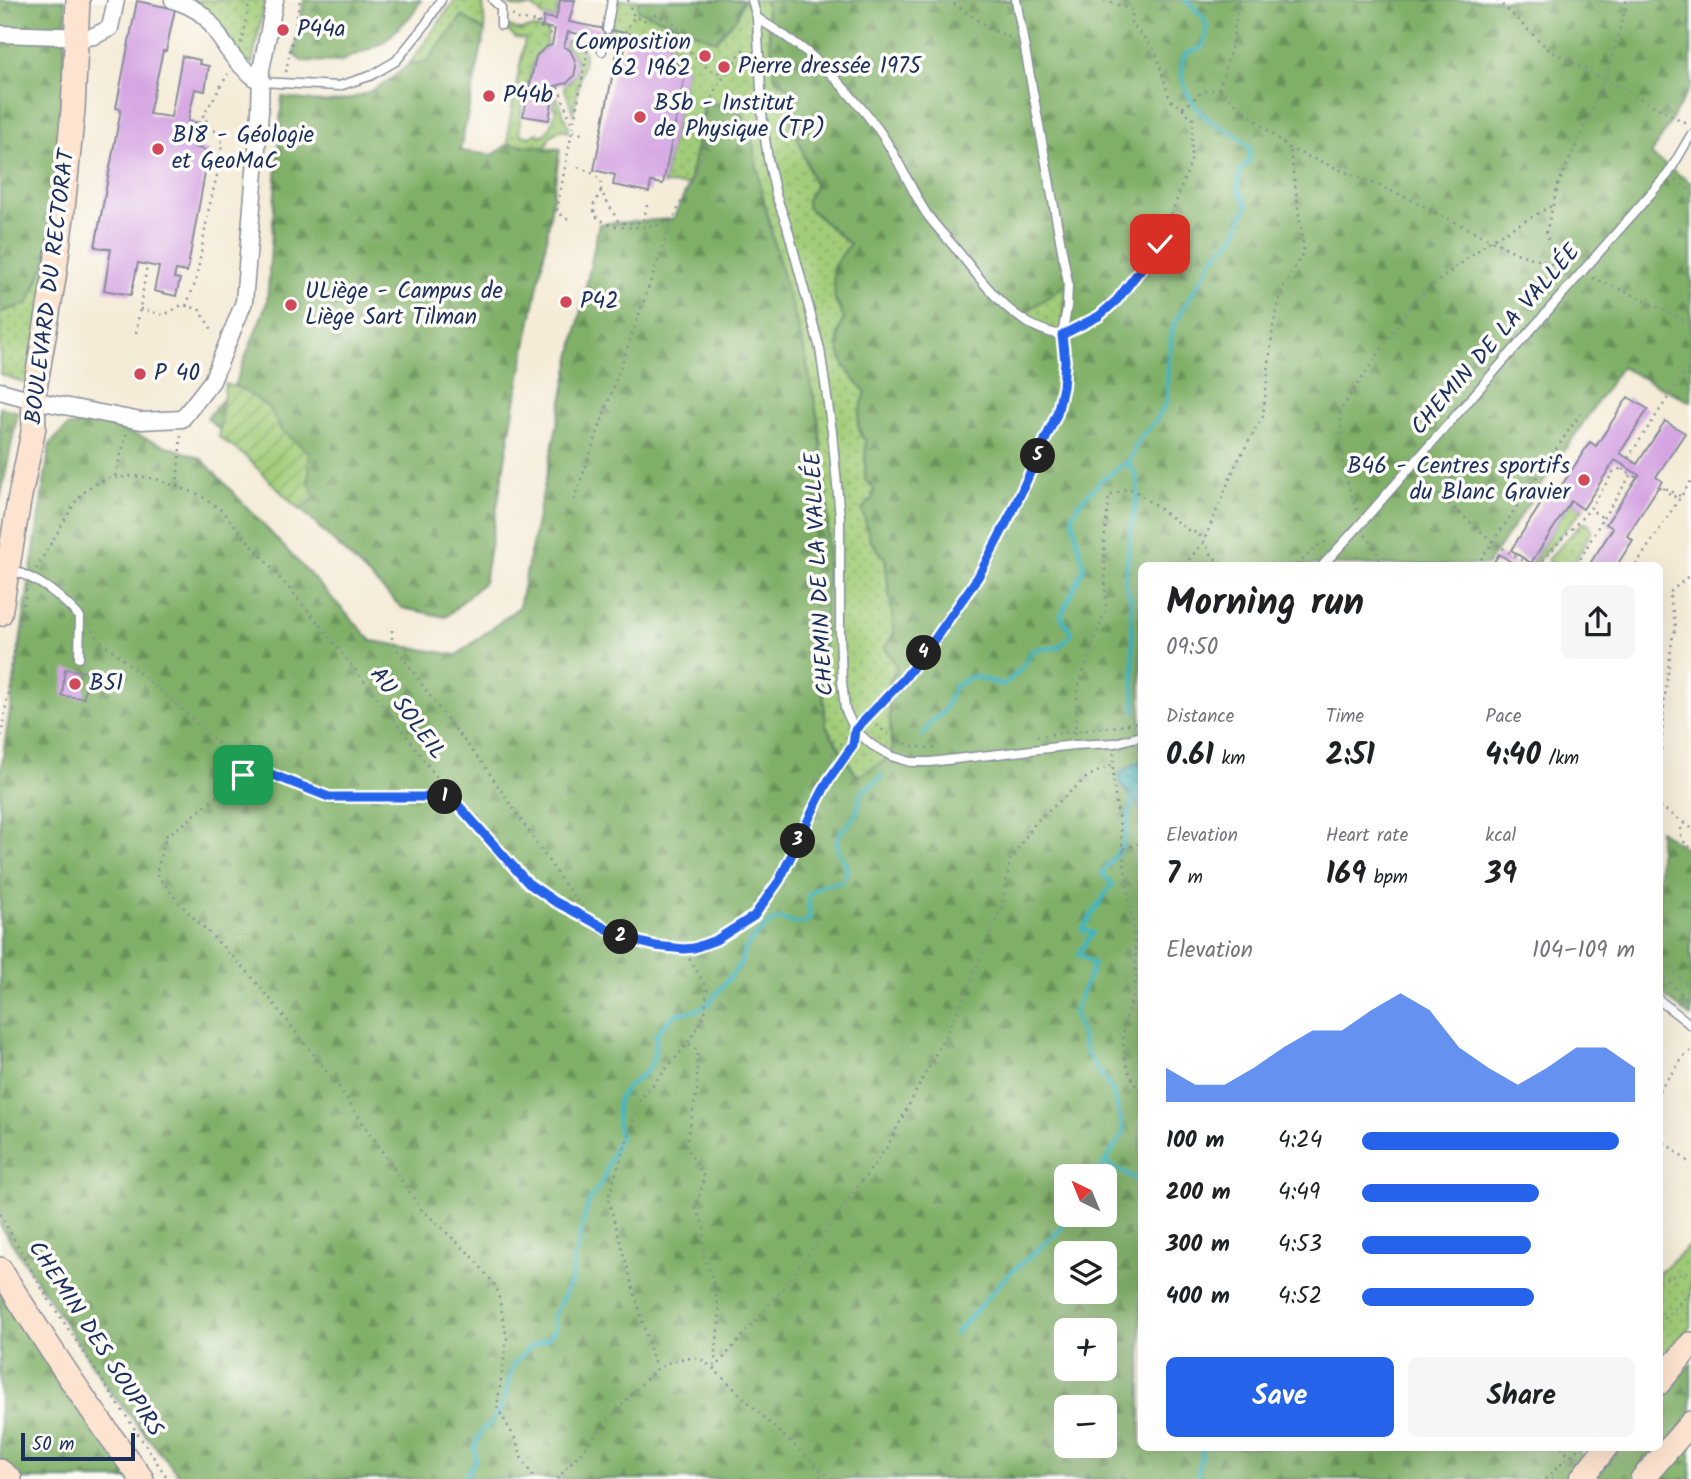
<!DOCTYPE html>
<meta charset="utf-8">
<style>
body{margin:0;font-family:Kalam,sans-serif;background:#f6f6f6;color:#202124;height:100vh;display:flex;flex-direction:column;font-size:26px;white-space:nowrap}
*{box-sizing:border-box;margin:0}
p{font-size:23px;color:#757577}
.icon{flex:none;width:38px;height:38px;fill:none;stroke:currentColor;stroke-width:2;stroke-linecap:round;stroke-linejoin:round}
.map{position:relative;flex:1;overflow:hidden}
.side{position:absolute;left:1138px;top:562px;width:525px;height:889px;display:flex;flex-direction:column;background:#fff;border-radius:10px;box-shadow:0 7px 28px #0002}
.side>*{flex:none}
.needle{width:46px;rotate:317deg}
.tools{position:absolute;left:1054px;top:1164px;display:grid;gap:14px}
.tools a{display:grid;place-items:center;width:63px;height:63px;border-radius:10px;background:#fff;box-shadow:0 7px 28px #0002;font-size:35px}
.scale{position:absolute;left:21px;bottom:18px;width:114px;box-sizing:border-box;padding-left:7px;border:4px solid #1b2f5e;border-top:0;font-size:19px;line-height:24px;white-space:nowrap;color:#1b2f5e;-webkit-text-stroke:5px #fdfcf7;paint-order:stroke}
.pin{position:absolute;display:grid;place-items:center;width:60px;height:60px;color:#fff;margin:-30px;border-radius:14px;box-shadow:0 4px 10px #0006}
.km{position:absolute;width:35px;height:35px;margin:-18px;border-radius:50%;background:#222;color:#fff;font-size:19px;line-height:35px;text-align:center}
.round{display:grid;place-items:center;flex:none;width:74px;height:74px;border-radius:10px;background:#f6f6f6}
.headline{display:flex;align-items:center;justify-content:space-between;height:119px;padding:0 28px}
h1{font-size:38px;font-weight:800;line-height:52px}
.stats{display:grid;grid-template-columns:repeat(3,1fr);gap:10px;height:119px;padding:7px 28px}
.stats div{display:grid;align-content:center}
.stats b{font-size:30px;font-weight:800}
.stats small{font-size:19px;font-weight:400}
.stats p{font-size:19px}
.chart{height:196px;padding:14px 28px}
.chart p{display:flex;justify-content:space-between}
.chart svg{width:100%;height:126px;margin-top:7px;fill:#2563eb;opacity:.7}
.cta{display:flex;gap:14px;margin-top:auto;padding:14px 28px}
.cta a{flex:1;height:80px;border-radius:10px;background:#2563eb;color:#fff;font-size:28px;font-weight:800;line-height:80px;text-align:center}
.cta a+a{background:#f6f6f6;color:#202124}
ul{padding:0 28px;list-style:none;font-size:23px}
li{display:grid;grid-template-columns:112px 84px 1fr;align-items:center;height:52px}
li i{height:18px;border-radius:9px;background:#2563eb}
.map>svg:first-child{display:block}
.grass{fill:url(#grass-dots);stroke:#5e7e6b;stroke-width:2}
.forest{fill:url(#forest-firs);stroke:#4e7063;stroke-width:2;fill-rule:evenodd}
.garden{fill:url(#garden-furrows);stroke:#5e7e6b;stroke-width:2}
.water{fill:url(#water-waves);stroke:#30728d;stroke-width:2}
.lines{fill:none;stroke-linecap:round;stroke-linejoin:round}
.stream{stroke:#45b5bc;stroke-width:4.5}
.building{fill:#d5a5e3}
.lane-casing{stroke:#888e9b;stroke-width:11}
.street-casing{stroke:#888e9b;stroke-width:19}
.secondary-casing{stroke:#888e9b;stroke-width:26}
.path{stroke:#888e9b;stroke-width:2.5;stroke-dasharray:2 5;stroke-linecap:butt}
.lane{stroke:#fff;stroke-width:8}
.street{stroke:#fff;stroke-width:16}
.secondary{stroke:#fde4d0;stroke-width:23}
.route-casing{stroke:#fff;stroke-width:14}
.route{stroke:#2563eb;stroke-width:9}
.poi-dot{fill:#d1495b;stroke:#fdfcf7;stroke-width:2.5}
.labels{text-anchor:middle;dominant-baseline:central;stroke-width:7;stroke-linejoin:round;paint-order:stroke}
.poi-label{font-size:23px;fill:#1b2f5e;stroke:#fdfcf7;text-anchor:start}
.street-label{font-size:23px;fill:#1b2f5e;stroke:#fdfcf7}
</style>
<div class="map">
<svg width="1691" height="1479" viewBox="0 0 1691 1479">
<defs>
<pattern id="grass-dots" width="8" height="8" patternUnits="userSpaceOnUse" patternTransform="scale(1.75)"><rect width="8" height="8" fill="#a1cc78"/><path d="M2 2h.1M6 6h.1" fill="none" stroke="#82a666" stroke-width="1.8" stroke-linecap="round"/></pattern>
<pattern id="forest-firs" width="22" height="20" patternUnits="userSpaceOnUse" patternTransform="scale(1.75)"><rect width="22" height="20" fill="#80b068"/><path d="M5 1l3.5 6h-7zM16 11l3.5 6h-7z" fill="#689059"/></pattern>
<pattern id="garden-furrows" width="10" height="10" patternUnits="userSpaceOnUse" patternTransform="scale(1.75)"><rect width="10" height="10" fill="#a1cc78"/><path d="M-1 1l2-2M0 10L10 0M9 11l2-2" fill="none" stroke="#82a666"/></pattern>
<pattern id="water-waves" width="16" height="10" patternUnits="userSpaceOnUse" patternTransform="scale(1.75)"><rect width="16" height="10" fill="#45b5bc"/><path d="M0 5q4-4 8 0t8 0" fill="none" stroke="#39949c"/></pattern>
</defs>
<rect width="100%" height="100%" fill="#fdfcf7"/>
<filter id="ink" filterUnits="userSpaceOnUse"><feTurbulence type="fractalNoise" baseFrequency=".0143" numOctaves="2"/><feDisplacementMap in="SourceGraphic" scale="14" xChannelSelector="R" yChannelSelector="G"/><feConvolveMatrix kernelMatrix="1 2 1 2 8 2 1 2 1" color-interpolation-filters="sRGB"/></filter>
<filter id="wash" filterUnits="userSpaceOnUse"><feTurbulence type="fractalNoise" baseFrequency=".00686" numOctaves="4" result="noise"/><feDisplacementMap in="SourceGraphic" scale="28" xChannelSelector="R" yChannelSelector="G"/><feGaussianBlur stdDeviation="1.57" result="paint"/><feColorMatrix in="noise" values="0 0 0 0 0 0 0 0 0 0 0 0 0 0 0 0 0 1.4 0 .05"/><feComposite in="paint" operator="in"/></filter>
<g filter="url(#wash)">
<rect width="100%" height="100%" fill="#f5ecd8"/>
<path class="grass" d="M188 0H265L252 64 238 56Z
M455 0H479L483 2 485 31 462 16 426 63H410Z
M503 0H560L556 19 544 17 532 6C521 9 512 8 503 0Z
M615 0H638V10L737 17 743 0H765L775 78 789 88 790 115 815 187 807 199V207L850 244 835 301 844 318C829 347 845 372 866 392L860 412V435L866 441 865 479 874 488 872 499 870 540 885 558 894 633 885 648 897 668 888 685 892 756 858 777 826 726 822 680 827 580 828 516 819 424 803 345 780 267 762 193 749 125 705 103 689 185 663 184 687 65 669 62 672 42 609 29Z
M508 25C522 35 522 27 536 28 540 28 544 30 548 31L546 47 536 56 534 62C528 84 518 111 520 134L529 137 538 133 539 136C552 133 553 120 556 108L553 107 555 97H557L569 128 568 132 562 129 551 135 545 148 508 144 509 125 525 39 516 38 506 29Z
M566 41 572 42 585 53 573 113 564 87C578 76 582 57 565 47Z
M62 224 27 384 0 374V312L28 304Z
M1068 283 1062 335 1018 317Z
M1571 501 1583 509 1535 564 1531 563Z
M1585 522 1589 524 1592 531 1573 565H1555L1547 560 1581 524Z
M1691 1244V1325L1659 1364V1273Z"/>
<path class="forest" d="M0 0H65L66 13 62 224 28 304 0 312Z
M304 0H421L413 14 383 43 339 62 301 61 294 54Z
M638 0H743L737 17 716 41 638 10Z
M765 0H1691V86L1651 155 1691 183V402L1621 367 1487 565H1141V1447H1577L1583 1457 1565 1479H182L111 1393 0 1225V776L50 444 67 427 96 421 201 458 372 641 457 655 519 607 599 224 673 219 689 185 705 103 736 106 749 125 762 193 780 267 803 345 819 424 828 516 827 580 822 680 826 726 857 777 892 756 888 684 897 668 885 647 894 633 885 558 870 540 862 509 872 499 874 488 865 480 866 441C852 427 860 410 866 392 845 372 829 347 844 318L835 301 833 267 850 244 807 207V200L815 187 790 115 789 88 775 79ZM1067 284 1062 335 1019 317ZM1066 1176H1104V1214H1066ZM1066 1253H1104V1292H1066ZM1066 1330H1104V1368H1066ZM1066 1407H1104V1446H1066Z
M462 16 485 31 460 151 493 155 508 144 560 149 545 249 516 397 484 582 446 617 402 608 207 418 234 386 267 302 282 97C296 99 312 102 326 102 360 101 386 85 410 63H426Z
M0 407 18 412 0 500Z
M1659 830 1691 852V1017L1659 992Z
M0 1286 135 1479H0Z
M1691 1363V1479H1594L1620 1447H1659V1401Z"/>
<path class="garden" d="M225 384 242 389 270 409 281 430 309 452V483L315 497 299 510 246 457 219 437Z"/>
<path class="water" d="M1139 762H1141V809L1120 783V773Z"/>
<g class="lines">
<path class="stream" d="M1129 461 1130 466 1137 478 1138 493 1131 529 1125 582 1131 599 1135 712
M923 735 930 724 944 711 954 687 972 676 1004 685 1022 668 1033 650 1059 647 1072 634 1061 616 1084 567 1072 517 1079 503 1103 479 1129 461 1140 437 1156 421 1167 400V375L1173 326 1214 257 1235 237 1247 205 1238 188 1240 171 1249 161 1250 149C1246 144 1240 137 1234 134 1227 129 1218 127 1210 121 1191 106 1175 78 1185 54L1203 47C1212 18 1203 18 1186 0
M1133 797 1123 845 1102 873 1112 884 1082 930 1093 933 1078 954 1094 964 1074 1012 1087 1054 1113 1092 1124 1132 1105 1162 1141 1182
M1096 1176 1105 1162
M955 1334 1005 1278 1060 1230 1070 1214
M464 1479 475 1461V1446L482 1430 492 1423 503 1404 513 1365 530 1347 547 1339 555 1330 553 1318 572 1279 574 1257 579 1248 578 1243 589 1201 602 1182 617 1141 620 1138C618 1128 615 1109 619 1099 622 1092 632 1083 638 1078 640 1076 644 1074 647 1071 655 1062 653 1051 657 1041L655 1035 675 1014 697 1010 708 1004 740 965 744 952 751 940 771 922 779 919 793 923H805L810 917 808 897C818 885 824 883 840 883L846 875 847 865C838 854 832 840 844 828 849 824 853 821 855 815 859 809 859 800 861 793L882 776
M1199 1479 1198 1472 1203 1447"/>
</g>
<g id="blocks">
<path class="building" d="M560 0H575L569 22 672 42 669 62 687 65 663 184 651 182 649 192 613 185 615 175 594 170 617 51 624 53 626 43 568 32 564 47 570 50 574 58 576 67 574 76 567 83 555 86 549 120 523 116 536 56 546 47 552 45 555 29 542 27 544 17 556 19Z
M137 1 175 9 166 51H163L149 114 171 117 182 56 200 60 199 64 209 66 205 91 195 89 188 121 199 123 194 147 209 151 187 272 176 270 174 278 180 279 176 296 154 291 159 267 138 263 131 295 104 290 111 249 95 247 121 109 116 108Z
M1628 397 1648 409 1620 453 1637 464 1665 421 1685 433 1656 477 1662 481 1627 536 1633 540 1617 565H1589L1613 528 1606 524 1639 475 1615 460 1583 509 1571 501 1531 563 1511 550 1552 487 1558 491 1590 442 1596 446Z
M1499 554 1516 565H1492Z
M65 669 87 672 84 698 62 696Z"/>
</g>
</g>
<g filter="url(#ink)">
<use href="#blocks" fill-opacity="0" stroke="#888e9b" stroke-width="2"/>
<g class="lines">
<g class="lane-casing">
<path id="lane" d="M493 0 501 7V25
M752 0 757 18 763 125 768 159 776 195 787 226 820 349 832 432 840 517V633L842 681 845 709 855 730 872 745 891 756 911 762H930L1074 745 1115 743 1141 736
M757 18C776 30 796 42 814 58 837 79 859 104 878 129 897 155 909 186 926 213 935 226 947 238 957 250 986 286 1013 327 1062 335
M607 29 612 0
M602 51 605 39
M260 82 339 86 370 76 396 61 426 24 441 0
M1323 565 1357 528 1668 174 1691 135
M10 569C42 581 57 593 80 617L79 658
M855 730 903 680 930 646 978 577 1012 512 1057 414 1063 387 1065 361 1062 335 1067 308 1068 283 1016 0
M1659 1000 1691 1025"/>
</g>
<g class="street-casing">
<path id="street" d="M173 0C216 14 210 29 235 59 242 68 252 75 260 82
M0 34 87 37 94 36 110 28 116 0
M0 391 33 400 141 421 182 419 212 381 244 302 260 112 261 70 275 0"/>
</g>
<g class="secondary-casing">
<path id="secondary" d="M0 614 19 501 34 427 33 400 54 278 63 209 73 110 78 0
M0 1269C22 1306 46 1342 70 1378 93 1412 117 1446 142 1479
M1659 1383 1691 1344
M0 1471 10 1479
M1581 1479 1606 1447
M1642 1479 1691 1423"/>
</g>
<path class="path" d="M628 0 634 17 647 21 653 14 672 21 684 36 683 42C693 57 705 70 723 74
M948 0 992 30 1011 38
M1104 0 1133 10 1131 23 1155 50 1170 100 1182 108C1200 97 1196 90 1219 89L1290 149 1401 195 1519 254 1558 266 1567 273
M1497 0 1549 50 1686 123
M512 15 518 19 543 23
M537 22 538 27 551 30 550 35 554 36
M625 32 634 17
M566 38 576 41 588 49
M241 43 250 0
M613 47 625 49
M286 72 300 0
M558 87 571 121 574 124
M1219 89 1232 45 1238 5 1240 0
M199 123 228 74
M573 131 585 135
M578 167 592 173 601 181V191L618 221 627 224 641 222 644 219 647 205
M1676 180 1691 191
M601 191 594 204V214C613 235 645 226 671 223
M568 219 563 217 557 209 588 49H592
M1558 266 1546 233 1558 185 1605 80 1626 7V0
M1593 278 1631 294 1691 324
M186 306 196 281 209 208 221 159 222 137 207 124 205 114
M140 309 164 315 182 305 199 309 214 333
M1075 329 1099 316 1117 300 1160 244 1191 162 1193 119 1182 108
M136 333 147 265
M1628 458 1691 363
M1622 469 1637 478
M115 476 127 432
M1417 476 1493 542 1529 565
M177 486 181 434
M1659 487 1665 488 1680 496
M1663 488 1674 497 1677 494
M574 500 671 223 699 166 707 137 709 109 715 90 746 45
M1357 510 1344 472 1340 411 1414 300 1491 240 1553 205
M1603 518 1631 475
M1365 535C1375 545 1378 552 1380 565
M1184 565 1203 543 1236 464 1263 416 1273 327 1282 290 1304 251 1290 149
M1297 565 1319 545 1329 540
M1477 565 1580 414
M1538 565 1590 509 1614 471 1620 469 1623 465
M1577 565 1603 518 1590 509
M1636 565 1691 481
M36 569 77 499 91 486 107 479 133 476 143 477 156 479 198 494 221 510 233 523 317 621 403 731 451 797 519 874C542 898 572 908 599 925 669 965 734 954 777 883 793 858 803 829 817 802 827 782 843 764 853 744
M92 630 101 641 167 696 238 761 243 775 231 788 217 796 185 823 166 836 156 874 181 905 246 970 270 999 338 1086 421 1209 472 1256 497 1288 507 1338 497 1407 517 1442 522 1460 535 1479
M392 630V640L399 652 440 710 486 768 562 881 577 901 595 920
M876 725C896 741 911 749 937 748
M1075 734 1078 688 1106 607 1104 541 1109 496 1128 488 1138 493 1188 530 1199 534 1214 558 1225 565
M1037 736 1120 726 1141 721
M0 743 18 630 27 587
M1114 753C1111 778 1116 803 1120 827 1123 847 1124 866 1127 886 1132 919 1139 958 1134 992 1133 1001 1128 1009 1126 1018 1120 1048 1123 1067 1141 1094
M1659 757 1661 753 1664 704 1672 640 1676 627 1669 593 1691 574
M238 761 329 797H451
M813 807C816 777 826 758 847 737
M1659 808 1667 811 1684 823C1677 833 1682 842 1691 848
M1684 823 1691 828
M1124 849 1141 843
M1659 958 1691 988
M1659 973 1691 1002
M689 1044 697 1050V1090L686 1146 704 1177 696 1209 704 1226 703 1254 711 1274 720 1312 714 1369
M1659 1090 1685 1055 1691 1051
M1659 1138 1691 1164
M0 1214 45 1294 168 1479
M1659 1281 1691 1270
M1659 1324 1691 1291
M714 1369 786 1285 887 1147 948 1030 963 999 1002 906 1010 860 1036 822 1087 777 1113 764
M656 1370 608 1198 640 1100 688 1043 705 1014 707 989 684 949
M1561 1447 1570 1457
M557 1479 639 1386 656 1370 670 1362 685 1358 701 1359 714 1369 777 1430 831 1479
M1545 1479 1580 1447"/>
<use href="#lane" class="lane"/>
<use href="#street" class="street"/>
<use href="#secondary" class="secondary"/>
</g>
</g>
<g class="lines" filter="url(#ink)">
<g class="route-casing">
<path id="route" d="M243 775 238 761 329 797H451L528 883 554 901 624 938 656 946 684 949 694 948 716 940 754 916 779 881 817 802 828 781 853 745 855 730 903 680 930 646 978 577 1012 512 1057 414 1063 387 1065 361 1062 335 1099 316 1117 300 1160 244"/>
</g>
<use href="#route" class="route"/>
</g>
<g class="poi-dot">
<circle cx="283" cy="30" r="7"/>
<circle cx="705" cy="56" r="7"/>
<circle cx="724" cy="67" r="7"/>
<circle cx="489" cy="96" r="7"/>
<circle cx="640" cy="117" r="7"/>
<circle cx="158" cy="149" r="7"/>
<circle cx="566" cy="302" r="7"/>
<circle cx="291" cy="305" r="7"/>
<circle cx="140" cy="374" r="7"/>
<circle cx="1584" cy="480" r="7"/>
<circle cx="75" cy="684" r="7"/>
</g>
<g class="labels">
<g class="poi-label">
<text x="297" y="30">P44a</text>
<text x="691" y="43" text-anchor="end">Composition<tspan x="691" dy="26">62 1962</tspan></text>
<text x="738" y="67">Pierre dressée 1975</text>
<text x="503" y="96">P44b</text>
<text x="654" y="104">B5b - Institut<tspan x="654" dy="26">de Physique (TP)</tspan></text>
<text x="172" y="136">B18 - Géologie<tspan x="172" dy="26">et GeoMaC</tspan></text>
<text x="305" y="292">ULiège - Campus de<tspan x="305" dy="26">Liège Sart Tilman</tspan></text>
<text x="580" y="302">P42</text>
<text x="154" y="374">P 40</text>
<text x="1570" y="467" text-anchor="end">B46 - Centres sportifs<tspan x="1570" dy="26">du Blanc Gravier</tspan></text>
<text x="89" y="684">B51</text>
</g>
<g class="street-label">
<text transform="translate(51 287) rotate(-83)">BOULEVARD DU RECTORAT</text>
<text transform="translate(1496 340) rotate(-49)">CHEMIN DE LA VALLÉE</text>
<text transform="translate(820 574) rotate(-93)">CHEMIN DE LA VALLÉE</text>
<text transform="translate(407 714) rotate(53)">AU SOLEIL</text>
<text transform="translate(95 1339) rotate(57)">CHEMIN DES SOUPIRS</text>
</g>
</g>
</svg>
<div class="tools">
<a><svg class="needle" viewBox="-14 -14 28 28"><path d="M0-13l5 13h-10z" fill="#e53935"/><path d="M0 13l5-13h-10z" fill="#757577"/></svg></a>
<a><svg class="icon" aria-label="layers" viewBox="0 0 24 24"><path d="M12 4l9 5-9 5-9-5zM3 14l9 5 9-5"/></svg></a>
<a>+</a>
<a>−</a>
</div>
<div class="scale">50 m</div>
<div class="pin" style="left:243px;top:775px;background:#1e9e55"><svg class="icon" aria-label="arrive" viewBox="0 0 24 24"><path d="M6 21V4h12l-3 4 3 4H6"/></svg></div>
<div class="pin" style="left:1160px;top:244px;background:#d93025"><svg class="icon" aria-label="check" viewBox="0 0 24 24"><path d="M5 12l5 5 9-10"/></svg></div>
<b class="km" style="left:445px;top:797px">1</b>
<b class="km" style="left:621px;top:937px">2</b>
<b class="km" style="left:798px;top:841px">3</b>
<b class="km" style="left:924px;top:653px">4</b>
<b class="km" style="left:1038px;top:456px">5</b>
<section class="side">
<div class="headline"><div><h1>Morning run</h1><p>09:50</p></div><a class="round"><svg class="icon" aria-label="share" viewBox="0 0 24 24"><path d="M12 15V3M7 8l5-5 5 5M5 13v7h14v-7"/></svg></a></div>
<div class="stats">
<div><p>Distance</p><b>0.61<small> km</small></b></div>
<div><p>Time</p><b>2:51</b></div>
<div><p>Pace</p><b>4:40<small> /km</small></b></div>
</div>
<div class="stats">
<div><p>Elevation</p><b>7<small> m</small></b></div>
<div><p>Heart rate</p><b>169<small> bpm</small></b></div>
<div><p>kcal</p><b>39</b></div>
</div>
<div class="chart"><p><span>Elevation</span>104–109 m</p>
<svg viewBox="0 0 160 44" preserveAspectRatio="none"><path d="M0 44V32L10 38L20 38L30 32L40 25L50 19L60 19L70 12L80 6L90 12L100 25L110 32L120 38L130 32L140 25L150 25L160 32V44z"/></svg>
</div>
<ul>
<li><b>100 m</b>4:24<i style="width:94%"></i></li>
<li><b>200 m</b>4:49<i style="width:65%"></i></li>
<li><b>300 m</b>4:53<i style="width:62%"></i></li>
<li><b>400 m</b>4:52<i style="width:63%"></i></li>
</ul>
<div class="cta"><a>Save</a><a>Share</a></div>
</section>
</div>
